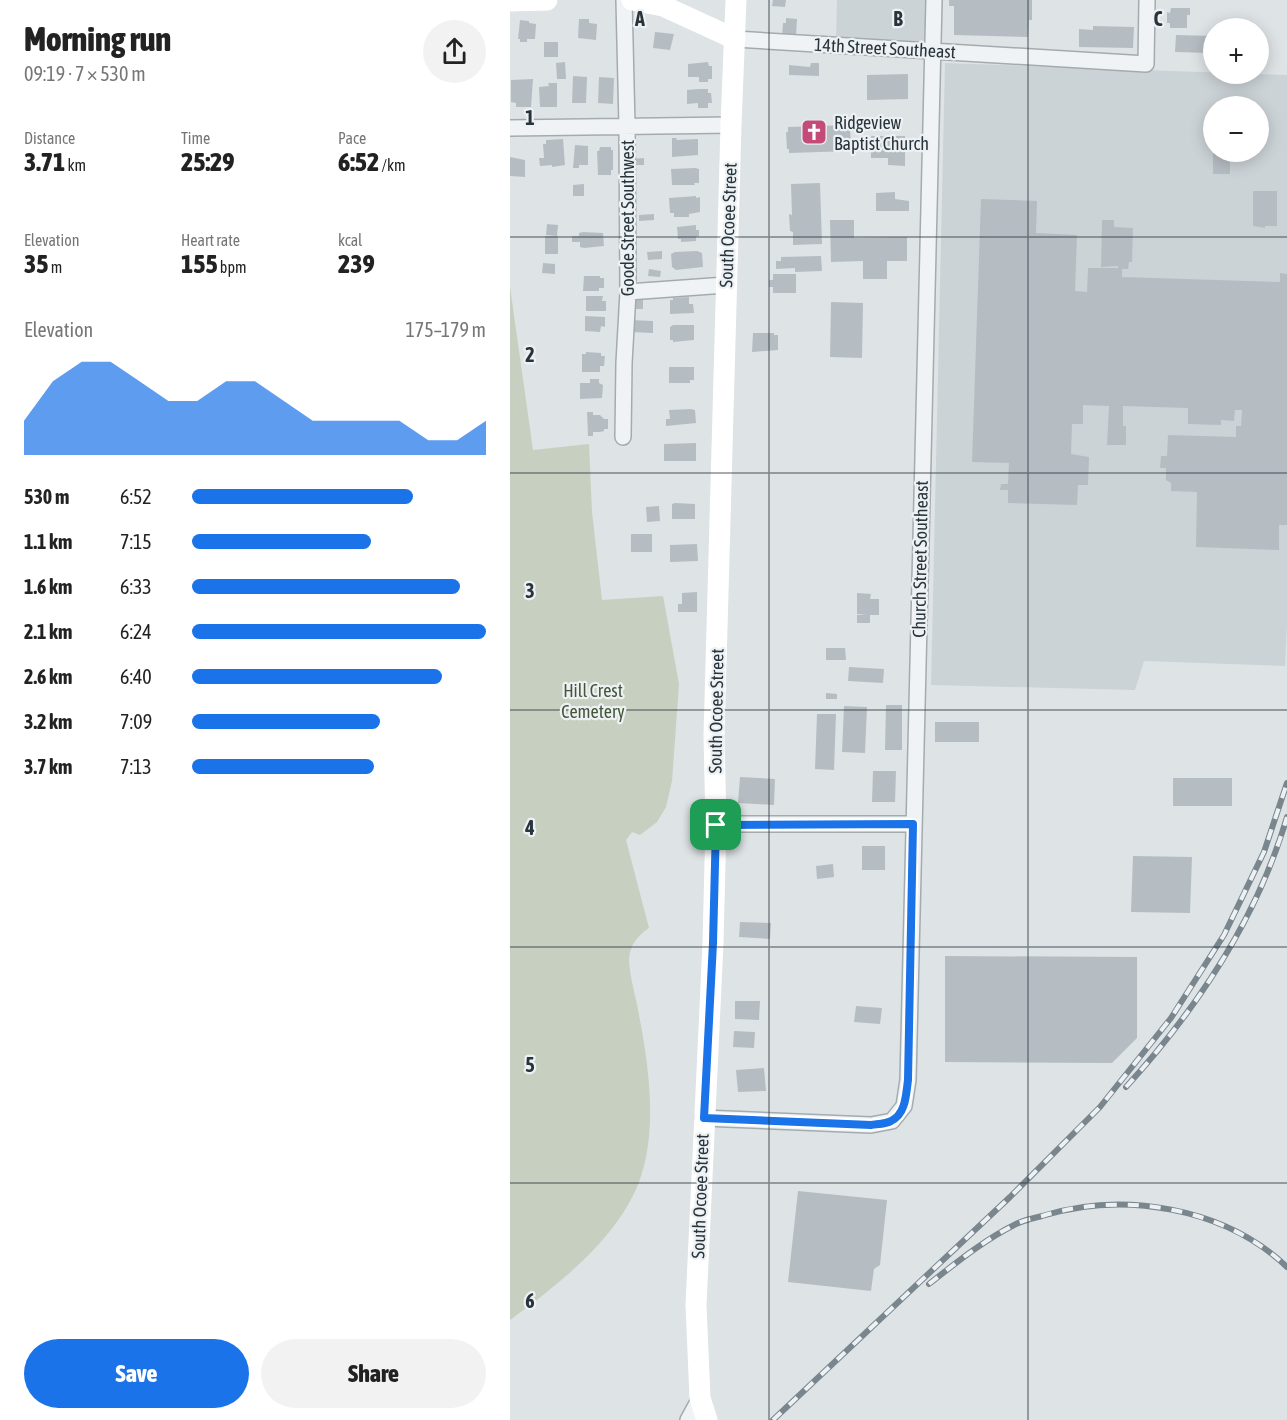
<!DOCTYPE html>
<meta charset="utf-8">
<style>
body{margin:0;font-family:"Asap Condensed",sans-serif;background:#f2f2f2;color:#222;height:100vh;display:flex;flex-direction:column;font-size:22px;white-space:nowrap}
*{box-sizing:border-box;margin:0}
p{font-size:20px;color:#767676}
.icon{flex:none;width:33px;height:33px;fill:none;stroke:currentColor;stroke-width:2;stroke-linecap:round;stroke-linejoin:round}
.map{position:relative;flex:1;overflow:hidden}
.sheet{display:flex;flex-direction:column;background:#fff;width:510px}
.sheet>*{flex:none}
.fabs{position:absolute;left:693px;top:18px;display:grid;gap:12px}
.fabs a{display:grid;place-items:center;width:66px;height:66px;border-radius:50%;background:#fff;box-shadow:0 3px 15px #0003;font-size:30px}
.pin{position:absolute;display:grid;place-items:center;width:51px;height:51px;color:#fff;margin:-26px;border-radius:12px;box-shadow:0 3px 9px #0006}
.round{display:grid;place-items:center;flex:none;width:63px;height:63px;border-radius:32px;background:#f2f2f2}
.summary{display:flex;align-items:center;justify-content:space-between;height:102px;padding:0 24px}
h1{font-size:33px;font-weight:800;line-height:45px}
.stats{display:grid;grid-template-columns:repeat(3,1fr);gap:9px;height:102px;padding:6px 24px}
.stats div{display:grid;align-content:center}
.stats b{font-size:26px;font-weight:800}
.stats small{font-size:16px;font-weight:400}
.stats p{font-size:16px}
.chart{height:168px;padding:12px 24px}
.chart p{display:flex;justify-content:space-between}
.chart svg{width:100%;height:108px;margin-top:6px;fill:#1a73e8;opacity:.7}
.primary-button{display:flex;gap:12px;margin-top:auto;padding:12px 24px}
.primary-button a{flex:1;height:69px;border-radius:36px;background:#1a73e8;color:#fff;font-size:24px;font-weight:800;line-height:69px;text-align:center}
.primary-button a+a{background:#f2f2f2;color:#222}
ul{padding:0 24px;list-style:none;font-size:20px}
li{display:grid;grid-template-columns:96px 72px 1fr;align-items:center;height:45px}
li i{height:15px;border-radius:8px;background:#1a73e8}
main{display:flex;flex:1;min-height:0}
.map>svg:first-child{display:block}
.built{fill:#ccd3d7;fill-rule:evenodd}
.green{fill:#c7cfc0}
.building{fill:#b6bdc2}
.lines{fill:none;stroke-linecap:round;stroke-linejoin:round}
.street-casing{stroke:#a4abaf;stroke-width:18}
.street{stroke:#f0f3f5;stroke-width:15}
.secondary{stroke:#fff;stroke-width:21}
.rail-casing{stroke:#79868e;stroke-width:6}
.rail{stroke:#edf1f4;stroke-width:4;stroke-dasharray:11;stroke-linecap:butt}
.route-casing{stroke:#fff;stroke-width:12}
.route{stroke:#1a73e8;stroke-width:8}
.grid{fill:none;stroke:#28343b;stroke-width:1.5;stroke-opacity:0.55}
.labels{text-anchor:middle;dominant-baseline:central;stroke-width:4.5;stroke-linejoin:round;paint-order:stroke}
.street-label{font-size:18px;fill:#28343b;stroke:#edf1f4}
.poi-label{font-size:18px;fill:#28343b;stroke:#edf1f4;text-anchor:start}
.park-label{font-size:18px;fill:#445637;stroke:#edf1f4}
.grid-label{font-size:20px;text-anchor:middle;font-weight:bold;fill:#28343b;stroke:#edf1f4;stroke-width:4.5;stroke-linejoin:round;paint-order:stroke}
</style>
<main>
<section class="sheet">
<div class="summary"><div><h1>Morning run</h1><p>09:19 · 7 × 530 m</p></div><a class="round"><svg class="icon" aria-label="share" viewBox="0 0 24 24"><path d="M12 15V3M7 8l5-5 5 5M5 13v7h14v-7"/></svg></a></div>
<div class="stats">
<div><p>Distance</p><b>3.71<small> km</small></b></div>
<div><p>Time</p><b>25:29</b></div>
<div><p>Pace</p><b>6:52<small> /km</small></b></div>
</div>
<div class="stats">
<div><p>Elevation</p><b>35<small> m</small></b></div>
<div><p>Heart rate</p><b>155<small> bpm</small></b></div>
<div><p>kcal</p><b>239</b></div>
</div>
<div class="chart"><p><span>Elevation</span>175–179 m</p>
<svg viewBox="0 0 160 44" preserveAspectRatio="none"><path d="M0 44V30L10 14L20 6L30 6L40 14L50 22L60 22L70 14L80 14L90 22L100 30L110 30L120 30L130 30L140 38L150 38L160 30V44z"/></svg>
</div>
<ul>
<li><b>530 m</b>6:52<i style="width:75%"></i></li>
<li><b>1.1 km</b>7:15<i style="width:61%"></i></li>
<li><b>1.6 km</b>6:33<i style="width:91%"></i></li>
<li><b>2.1 km</b>6:24<i style="width:100%"></i></li>
<li><b>2.6 km</b>6:40<i style="width:85%"></i></li>
<li><b>3.2 km</b>7:09<i style="width:64%"></i></li>
<li><b>3.7 km</b>7:13<i style="width:62%"></i></li>
</ul>
<div class="primary-button"><a>Save</a><a>Share</a></div>
</section>
<div class="map">
<svg width="777" height="1420" viewBox="0 0 777 1420">
<rect width="100%" height="100%" fill="#dee3e6"/>
<path class="built" d="M327 0H417L415 43 326 39Z
M435 63 777 75V625L775 666 634 661 625 690 421 685ZM704 106H748V152H704Z"/>
<path class="green" d="M0 287 23 450 79 444 82 512 92 600 153 596 169 684 162 781 156 807 147 822 130 835 122 832 116 840 139 928C127 936 119 946 119 961 120 978 126 998 129 1015 139 1067 148 1131 129 1182 107 1239 48 1285 0 1320Z"/>
<path class="building" d="M263 0H276L275 7 262 6Z
M439 0H522V20H519L518 37 444 35V6H439Z
M661 8H680V15H677V28H660V23H657V12L660 13Z
M276 18 287 19 286 36 272 35 273 23H276Z
M69 19H79V23L87 24 86 40 68 38Z
M10 20 19 21V23L26 24 25 39H17V42H10V39H8Z
M583 26 624 27 623 48 569 47V29L583 30Z
M145 32 164 34 160 50 143 48Z
M666 35 704 36V57H701L700 53 665 52Z
M34 42H48V57H34Z
M55 62 56 79H47L46 63Z
M198 62 199 66H202V79H198V82H189V77H178V64Z
M301 63H309V76L279 75V65L300 67Z
M398 74V99L357 100V75Z
M63 76 77 77 76 103H62Z
M89 77 104 78 103 104 88 103Z
M23 79 21 107H6V103L1 102V80Z
M38 83H47V107H30L29 87 39 86Z
M189 89H198V93H201L202 103H198V108H188V103L177 104V90Z
M340 125 341 151 279 153V149H277L276 132H278V127Z
M361 136H395V166L378 165V158H361Z
M162 138H167L166 140 188 139V155L162 157Z
M53 139 55 165 42 167V165L30 166 29 158H34L33 144H36V140Z
M65 145 78 146V165H69V168H63Z
M90 147H101V150H103V170H101V175H88L87 151H89Z
M703 152H720V174H703Z
M0 157 15 160V177L0 176Z
M134 158V165H123L122 159Z
M185 168 189 169V183H184L185 185H162L161 169Z
M310 183 312 244 283 245V232L280 231 279 214 282 215 281 184Z
M74 184V196H63V185Z
M743 191H767V226H755V228L743 226Z
M385 192V199L399 201V211H366V193Z
M186 196V198L190 197V212L179 214V217H164V213H160L159 198Z
M471 199 527 201 526 233 567 235 565 291 577 292 578 268H608V266L591 267 592 220H604V227L623 228 622 262H619L618 269H612V277L770 282V273L777 274V525H769V550L686 547 687 492 661 491V483L656 480V468H650L651 456H657L658 435 726 437V426H731L732 410H725L724 421 711 420V425L678 424V408L613 406V426H616V445H597L599 406 573 405V424H562L561 454 579 457 578 485H568L567 505 498 503V490H490L491 484H498L499 463 462 462Z
M144 214V220L129 221V215Z
M320 220H344V238L397 237V261H377V279H353V261L321 262Z
M37 224 48 225 47 236 36 235Z
M186 225V230H189V236L186 237V241L171 242V239H168L167 227Z
M73 232 93 233 94 246 74 248 70 247V242H62V236H69V233Z
M35 236H48V254H35Z
M152 251V259L138 260 137 252Z
M187 251 192 253 193 267 166 270 162 267 161 254 165 252Z
M311 256 312 271 285 272V268L266 269V261H271V257Z
M33 263 45 264V274L32 273Z
M139 269 151 271 150 277 138 276Z
M263 274H286V293H263V287H259V280H263Z
M74 276H90V278H94V288H89V291H73Z
M76 296H93L92 301H96V311H76Z
M123 297H133V309H123Z
M179 297V304H183L184 313 160 314V300H163V298Z
M321 302 353 303 352 358 320 357Z
M75 316 95 317V327L91 326 90 332 75 331Z
M120 320 143 321V333L120 332Z
M163 325H184V340L163 342V340H160V327Z
M243 333H264V335H268V350L242 352Z
M76 352 91 353V356H95L94 366H90V372H72V354H76Z
M159 367H184V380H180V383H159Z
M80 379H89V383L93 385 92 398 70 399V383H80Z
M181 409 185 410 186 423 156 426V419H160L159 410Z
M77 412H83V415H90L94 419H98V429H94V431L90 432H83V436H78Z
M186 443V461H154V444Z
M165 503 185 504V519H162V504Z
M149 506 150 521 137 522 136 507Z
M121 534H142V552H121Z
M187 544 188 561 160 562V545Z
M187 592V612H168V604H172V593Z
M347 593 361 594 360 599H369V615H360V623H347V615H356L347 614Z
M316 648H335L336 660H316Z
M339 667 374 669 373 683 338 681Z
M316 693 327 694V699H316Z
M376 705H392V750H375Z
M334 706 357 707 355 753 332 752Z
M307 714H326L324 770 305 769Z
M425 722H469V742H425Z
M363 771H386L385 802H362Z
M230 777 265 779 264 805 228 803Z
M663 778H722V806H663Z
M352 846H375V870H352Z
M623 856 682 857 680 913 621 912Z
M323 864 324 877 307 879 306 866Z
M230 922 261 923 260 939 229 937Z
M435 956 627 957V1038L602 1063 435 1062Z
M225 1001H250L249 1020 225 1019Z
M346 1006 372 1008 370 1024 344 1022Z
M224 1031 245 1032 244 1048 223 1047Z
M254 1068 256 1091 228 1092 226 1070Z
M288 1191 377 1200 370 1265 364 1269 361 1291 278 1282Z"/>
<g class="lines">
<g class="street-casing">
<path id="street" d="M225 39 636 64 637 0
M0 128 221 125
M118 292 216 285
M113 437 114 363 118 292 117 126 114 0
M206 824H403
M193 1118 361 1125 382 1121 394 1106 398 1080 424 0
M178 1420 190 1398"/>
</g>
<use href="#street" class="street"/>
<path class="secondary" d="M122 0 153 6 225 39
M0 1 37 0
M197 1420 190 1398 186 1305 203 943 206 824 204 736 221 125 226 0"/>
<g class="rail-casing">
<path id="rail" d="M616 1087C687 1009 747 919 777 817
M419 1284C447 1262 474 1240 506 1224 514 1220 524 1218 532 1216 613 1191 714 1207 777 1267
M263 1420 500 1197 590 1107 661 1018 714 935 754 852 777 783"/>
</g>
<use href="#rail" class="rail"/>
</g>
<g class="lines">
<g class="route-casing">
<path id="route" d="M403 824 398 1080C396 1094 396 1114 381 1121 376 1124 367 1124 361 1125L194 1118 203 943 206 825Z"/>
</g>
<use href="#route" class="route"/>
</g>
<path class="grid" d="M259 0V1420M518 0V1420M0 237H777M0 473H777M0 710H777M0 947H777M0 1183H777"/>
<defs>
<g id="church-square" transform="scale(1.35)"><rect x="-9" y="-9" width="18" height="18" rx="4" fill="#c24c77" stroke="#edf1f4"/><path d="M-1.2-6h2.4v3.5h3.3v2.4h-3.3V6h-2.4V-.1h-3.3v-2.4h3.3Z" fill="#fff"/></g>
</defs>
<g fill-rule="evenodd">
<use href="#church-square" x="304" y="132"/>
</g>
<g class="labels">
<g class="street-label">
<text transform="translate(375 48) rotate(3)">14th Street Southeast</text>
<text transform="translate(117 218) rotate(-90)">Goode Street Southwest</text>
<text transform="translate(218 225) rotate(-88)">South Ocoee Street</text>
<text transform="translate(410 559) rotate(-89)">Church Street Southeast</text>
<text transform="translate(206 711) rotate(-89)">South Ocoee Street</text>
<text transform="translate(190 1196) rotate(-88)">South Ocoee Street</text>
</g>
<g class="poi-label">
<text x="324" y="122">Ridgeview<tspan x="324" dy="21">Baptist Church</tspan></text>
</g>
<g class="park-label">
<text x="83" y="690">Hill Crest<tspan x="83" dy="21">Cemetery</tspan></text>
</g>
</g>
<g class="grid-label">
<text x="130" y="26">A</text>
<text x="388" y="26">B</text>
<text x="648" y="26">C</text>
<text x="20" y="125">1</text>
<text x="20" y="362">2</text>
<text x="20" y="598">3</text>
<text x="20" y="835">4</text>
<text x="20" y="1072">5</text>
<text x="20" y="1308">6</text>
</g>
</svg>
<div class="fabs">
<a>+</a>
<a>−</a>
</div>
<div class="pin" style="left:206px;top:825px;background:#1e9e55"><svg class="icon" aria-label="arrive" viewBox="0 0 24 24"><path d="M6 21V4h12l-3 4 3 4H6"/></svg></div>
</div>
</main>
